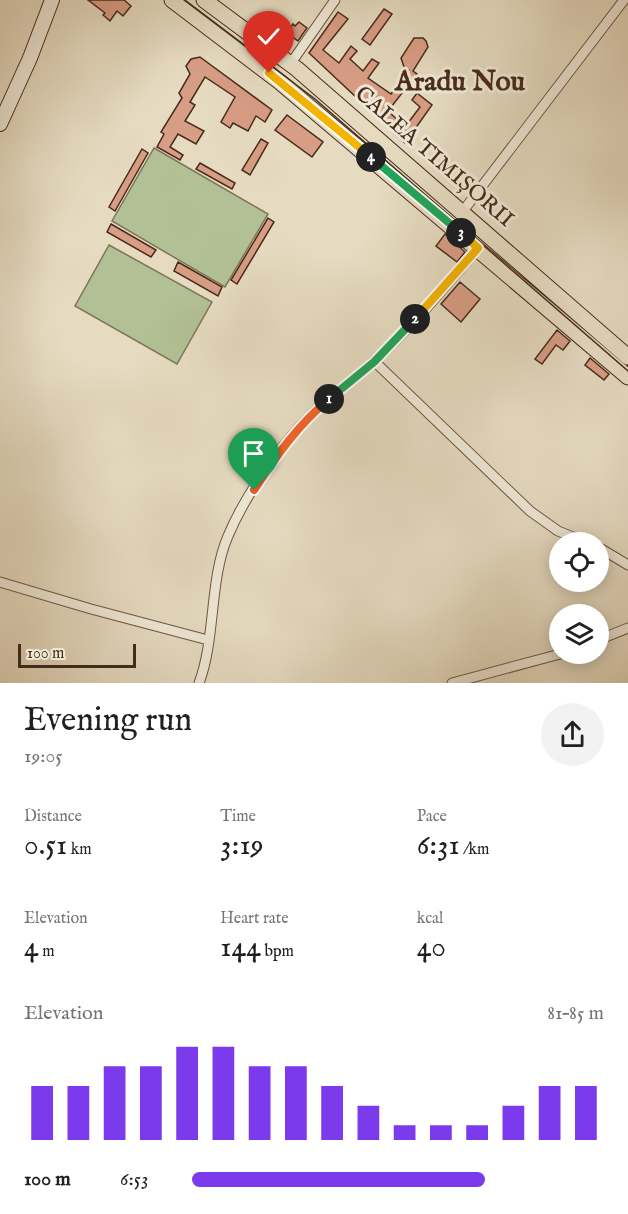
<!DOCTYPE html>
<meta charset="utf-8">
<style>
body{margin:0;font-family:"IM FELL English",serif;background:#f2f2f2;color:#202124;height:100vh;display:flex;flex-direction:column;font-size:22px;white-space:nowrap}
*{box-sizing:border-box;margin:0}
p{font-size:20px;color:#757577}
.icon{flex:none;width:33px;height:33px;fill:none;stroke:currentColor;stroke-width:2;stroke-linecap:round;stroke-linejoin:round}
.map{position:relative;height:683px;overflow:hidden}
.side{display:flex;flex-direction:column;background:#fff;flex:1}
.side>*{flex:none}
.buttons{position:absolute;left:549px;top:532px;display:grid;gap:12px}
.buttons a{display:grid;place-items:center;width:60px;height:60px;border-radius:50%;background:#fff;box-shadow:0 3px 15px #0003;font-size:30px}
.scale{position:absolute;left:18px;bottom:15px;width:118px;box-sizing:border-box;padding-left:6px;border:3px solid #472b1a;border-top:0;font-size:16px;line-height:21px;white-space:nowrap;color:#472b1a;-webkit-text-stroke:4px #efe8d7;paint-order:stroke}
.pin{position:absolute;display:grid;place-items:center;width:51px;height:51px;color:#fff;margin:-62px -26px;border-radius:50% 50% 50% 0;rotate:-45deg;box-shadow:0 0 6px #0007}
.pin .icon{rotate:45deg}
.km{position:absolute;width:30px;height:30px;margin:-15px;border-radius:50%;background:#222;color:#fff;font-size:16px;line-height:30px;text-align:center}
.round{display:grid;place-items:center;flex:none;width:63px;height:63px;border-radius:32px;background:#f2f2f2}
.headline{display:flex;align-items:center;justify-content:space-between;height:102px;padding:0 24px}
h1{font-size:33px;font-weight:600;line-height:45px}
.stats{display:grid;grid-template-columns:repeat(3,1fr);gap:9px;height:102px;padding:6px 24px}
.stats div{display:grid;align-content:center}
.stats b{font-size:30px;font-weight:600}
.stats small{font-size:16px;font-weight:400}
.stats p{font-size:16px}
.chart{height:168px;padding:12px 24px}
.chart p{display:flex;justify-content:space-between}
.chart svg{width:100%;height:108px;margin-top:6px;stroke:#7c3aed;stroke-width:6}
ul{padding:0 24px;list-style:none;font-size:20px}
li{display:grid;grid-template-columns:96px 72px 1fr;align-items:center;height:45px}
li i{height:15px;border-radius:8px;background:#7c3aed}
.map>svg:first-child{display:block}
.green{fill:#b2c195;stroke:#7c7658;stroke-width:1.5}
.building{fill:#d89d85;stroke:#472b1a;stroke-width:1.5}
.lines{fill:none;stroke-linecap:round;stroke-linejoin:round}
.street-casing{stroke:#6f5744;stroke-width:11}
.secondary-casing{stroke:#472b1a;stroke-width:16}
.primary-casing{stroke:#472b1a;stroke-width:17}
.street{stroke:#efe8d7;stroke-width:9}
.secondary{stroke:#efe8d7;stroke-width:14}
.primary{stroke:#e6dbc1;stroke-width:15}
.tram{stroke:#472b1a;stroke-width:1.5}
.split-1-casing{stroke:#fff;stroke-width:12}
.split-2-casing{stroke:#fff;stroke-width:12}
.split-3-casing{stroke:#fff;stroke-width:12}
.split-4-casing{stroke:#fff;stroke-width:12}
.split-5-casing{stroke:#fff;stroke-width:12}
.split-1{stroke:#f0652b;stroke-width:8}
.split-2{stroke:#22a559;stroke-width:8}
.split-3{stroke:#f5b400;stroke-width:8}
.split-4{stroke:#22a559;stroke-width:8}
.split-5{stroke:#f5b400;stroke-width:8}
.labels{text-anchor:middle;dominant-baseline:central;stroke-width:6;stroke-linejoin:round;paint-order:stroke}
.street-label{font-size:22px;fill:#472b1a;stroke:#efe8d7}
.district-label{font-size:28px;font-weight:bold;fill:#472b1a;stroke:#efe8d7}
</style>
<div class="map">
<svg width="628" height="683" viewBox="0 0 628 683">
<rect width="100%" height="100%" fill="#e6dbc1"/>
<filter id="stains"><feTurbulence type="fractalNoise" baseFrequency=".00333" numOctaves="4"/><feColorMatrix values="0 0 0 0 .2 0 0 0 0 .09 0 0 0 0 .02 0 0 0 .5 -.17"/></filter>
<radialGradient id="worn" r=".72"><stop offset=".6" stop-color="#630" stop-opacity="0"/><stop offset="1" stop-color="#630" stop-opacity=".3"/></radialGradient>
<path class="green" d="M154 148 268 214 225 287 112 221Z
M109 245 212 302 177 364 75 306Z"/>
<path class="building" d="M88 0H124L131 6 123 16 117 11 110 21 103 15 105 13Z
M384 9 392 14 370 45 362 39Z
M338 12 348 19 323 50 339 63 351 46 357 51 350 59 363 71 372 59 379 63 368 78 391 94 409 70 404 67 401 58 414 38H423L426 41 428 47 413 71 417 74 388 111 405 127 420 107 412 100 417 93 432 105 405 143 309 53Z
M299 22 307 28 298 41 287 33 293 24 295 26Z
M200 57 272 110 265 122 256 116 248 131 233 123 230 128 221 122 235 97 205 77 190 102 195 105 185 121 204 131 196 144 178 134 170 147 183 155 180 160 157 147 164 134 161 132 182 98 179 93 190 74 186 66 191 59Z
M287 115 323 142 312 157 275 130Z
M261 139 268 143 250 175 242 170Z
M142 149 148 153 115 211 109 207Z
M200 163 235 183 232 189 196 169Z
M268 218 274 222 237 284 231 280Z
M111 224 156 250 151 257 107 232Z
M445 234 465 252 457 262 436 246Z
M178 262 222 287 218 296 174 271Z
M460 282 480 299 461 322 441 304Z
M557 330 570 341 563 350 556 345 542 364 535 359Z
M590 358 609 374 604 380 585 365Z"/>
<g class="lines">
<g class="street-casing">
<path id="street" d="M291 63 335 0
M463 211 624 0
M374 361 530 511 558 531 588 543
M598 547 628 565
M0 582 91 609 208 640
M598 640 628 628
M199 683C216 638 209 580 228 536 247 491 282 443 317 409 335 393 355 378 373 362 411 328 445 287 478 248
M452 683 560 654"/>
</g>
<g class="secondary-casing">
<path id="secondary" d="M0 124 30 58 52 0"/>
</g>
<g class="primary-casing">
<path id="primary" d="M172 0 280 82 628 377
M204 0 297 69 628 357"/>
</g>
<use href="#street" class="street"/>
<use href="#secondary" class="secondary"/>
<use href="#primary" class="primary"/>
<path class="tram" d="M184 0 315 99 628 371"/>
</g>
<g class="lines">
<g class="split-1-casing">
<path id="split-1" d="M254 490C276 456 298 425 329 399"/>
</g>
<g class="split-2-casing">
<path id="split-2" d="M329 399 374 362 415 319"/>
</g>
<g class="split-3-casing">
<path id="split-3" d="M415 319 478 248 461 233"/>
</g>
<g class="split-4-casing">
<path id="split-4" d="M371 157 461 233"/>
</g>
<g class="split-5-casing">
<path id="split-5" d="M269 73 371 157"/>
</g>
<use href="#split-1" class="split-1"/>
<use href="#split-2" class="split-2"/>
<use href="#split-3" class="split-3"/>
<use href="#split-4" class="split-4"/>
<use href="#split-5" class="split-5"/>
</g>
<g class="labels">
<g class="street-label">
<text transform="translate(434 157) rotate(41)">CALEA TIMIȘORII</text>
</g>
<g class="district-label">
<text x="460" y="82">Aradu Nou</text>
</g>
</g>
<rect width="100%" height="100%" filter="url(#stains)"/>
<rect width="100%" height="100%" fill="url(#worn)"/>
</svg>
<div class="buttons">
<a><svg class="icon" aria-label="locate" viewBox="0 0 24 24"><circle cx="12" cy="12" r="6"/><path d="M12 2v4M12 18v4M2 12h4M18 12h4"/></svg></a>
<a><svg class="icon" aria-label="layers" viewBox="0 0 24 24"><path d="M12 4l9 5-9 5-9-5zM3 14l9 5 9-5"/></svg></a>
</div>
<div class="scale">100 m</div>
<div class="pin" style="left:254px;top:490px;background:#1e9e55"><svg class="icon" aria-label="arrive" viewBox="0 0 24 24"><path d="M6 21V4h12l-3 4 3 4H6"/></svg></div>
<div class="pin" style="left:269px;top:73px;background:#d93025"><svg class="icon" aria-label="check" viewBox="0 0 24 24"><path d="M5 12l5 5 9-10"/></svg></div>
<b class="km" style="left:329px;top:399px">1</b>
<b class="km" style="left:415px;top:319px">2</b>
<b class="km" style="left:461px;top:233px">3</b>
<b class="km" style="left:371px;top:157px">4</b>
</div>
<section class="side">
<div class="headline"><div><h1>Evening run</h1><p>19:05</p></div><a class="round"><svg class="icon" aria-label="share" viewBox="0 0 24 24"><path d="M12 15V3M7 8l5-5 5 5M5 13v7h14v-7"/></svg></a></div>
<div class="stats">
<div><p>Distance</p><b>0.51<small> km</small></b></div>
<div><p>Time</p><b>3:19</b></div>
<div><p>Pace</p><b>6:31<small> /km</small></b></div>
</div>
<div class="stats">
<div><p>Elevation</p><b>4<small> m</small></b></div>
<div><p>Heart rate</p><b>144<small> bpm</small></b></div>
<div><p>kcal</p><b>40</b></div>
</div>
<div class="chart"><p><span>Elevation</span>81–85 m</p>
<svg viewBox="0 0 160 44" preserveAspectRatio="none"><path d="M5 44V22M15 44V22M25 44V14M35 44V14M45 44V6M55 44V6M65 44V14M75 44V14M85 44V22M95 44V30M105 44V38M115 44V38M125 44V38M135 44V30M145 44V22M155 44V22"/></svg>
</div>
<ul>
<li><b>100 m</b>6:53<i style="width:71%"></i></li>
</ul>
</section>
